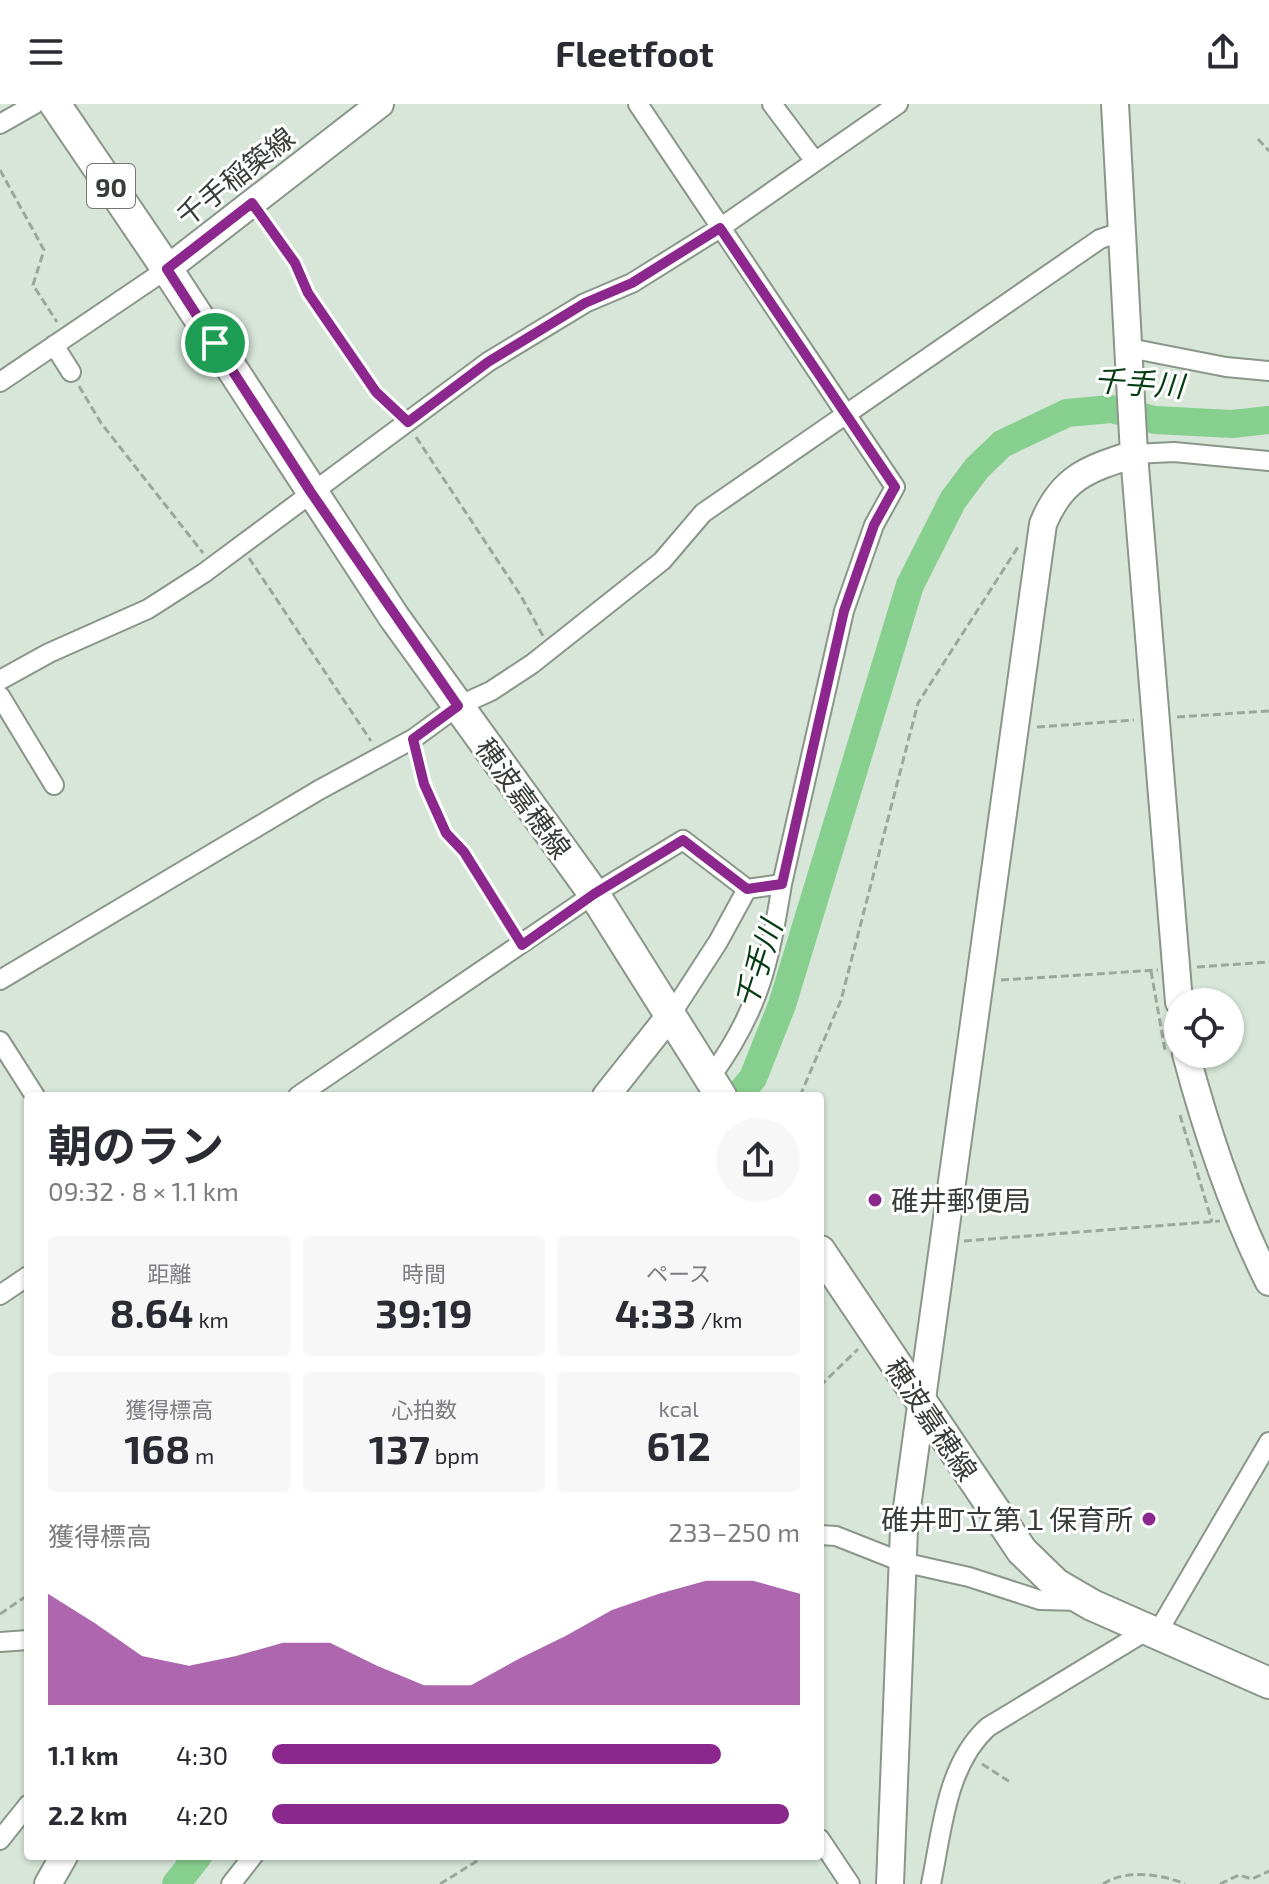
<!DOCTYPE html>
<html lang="ja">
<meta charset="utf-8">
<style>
body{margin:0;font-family:"Exo 2","Noto Sans JP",sans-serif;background:#f7f7f7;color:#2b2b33;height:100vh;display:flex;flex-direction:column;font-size:30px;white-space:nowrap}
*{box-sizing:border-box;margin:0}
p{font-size:26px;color:#7c7c81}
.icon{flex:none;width:44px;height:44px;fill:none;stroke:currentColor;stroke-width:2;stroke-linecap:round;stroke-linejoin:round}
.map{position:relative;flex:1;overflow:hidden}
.details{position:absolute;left:24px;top:988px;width:800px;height:768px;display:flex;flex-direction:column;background:#fff;border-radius:8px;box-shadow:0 2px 6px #0004}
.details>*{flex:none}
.fabs{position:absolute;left:1164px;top:884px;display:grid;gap:16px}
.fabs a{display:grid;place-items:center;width:80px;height:80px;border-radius:50%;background:#fff;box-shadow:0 2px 6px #0004;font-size:40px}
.pin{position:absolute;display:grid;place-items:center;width:68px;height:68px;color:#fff;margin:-34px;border:4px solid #fff;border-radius:50%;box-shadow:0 2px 8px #0007}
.round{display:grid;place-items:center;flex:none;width:84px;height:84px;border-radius:42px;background:#f7f7f7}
.summary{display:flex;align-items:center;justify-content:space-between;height:136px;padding:0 24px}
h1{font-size:44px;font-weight:700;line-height:60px}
.stats{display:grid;grid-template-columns:repeat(3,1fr);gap:12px;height:136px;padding:8px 24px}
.stats div{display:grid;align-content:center;border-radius:8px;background:#f7f7f7;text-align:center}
.stats b{font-size:40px;font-weight:700}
.stats small{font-size:22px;font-weight:400}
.stats p{font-size:22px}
.chart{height:224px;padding:16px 24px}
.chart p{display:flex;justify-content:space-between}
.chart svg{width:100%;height:144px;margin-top:8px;fill:#8c278e;opacity:.7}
ul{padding:0 24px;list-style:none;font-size:26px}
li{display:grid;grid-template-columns:128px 96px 1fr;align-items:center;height:60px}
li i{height:20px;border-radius:10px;background:#8c278e}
header{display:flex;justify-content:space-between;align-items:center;height:104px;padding:0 24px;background:#fff;font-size:36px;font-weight:700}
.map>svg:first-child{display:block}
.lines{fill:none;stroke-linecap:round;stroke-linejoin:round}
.river{stroke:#87cf8f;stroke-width:28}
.street-casing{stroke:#899689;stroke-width:22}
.secondary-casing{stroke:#899689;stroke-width:30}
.primary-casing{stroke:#899689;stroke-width:34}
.path{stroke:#9ba79c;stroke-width:3;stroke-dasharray:8 4;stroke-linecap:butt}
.street{stroke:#fff;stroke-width:18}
.secondary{stroke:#fff;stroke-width:26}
.primary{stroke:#fff;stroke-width:30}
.route-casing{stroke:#fff;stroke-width:16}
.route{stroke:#8c278e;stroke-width:10}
.poi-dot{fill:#8c278e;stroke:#fff;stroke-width:3}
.labels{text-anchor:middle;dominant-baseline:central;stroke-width:6;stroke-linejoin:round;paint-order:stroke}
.shield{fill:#fff;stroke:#737774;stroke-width:2}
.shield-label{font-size:26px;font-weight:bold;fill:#373d38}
.street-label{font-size:28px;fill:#373d38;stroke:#fff}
.poi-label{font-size:28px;fill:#373d38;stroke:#fff;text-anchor:start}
.water-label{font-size:30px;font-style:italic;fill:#043b12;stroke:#fff}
</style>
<header><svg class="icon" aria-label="menu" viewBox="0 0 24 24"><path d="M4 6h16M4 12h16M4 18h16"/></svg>Fleetfoot<svg class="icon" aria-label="share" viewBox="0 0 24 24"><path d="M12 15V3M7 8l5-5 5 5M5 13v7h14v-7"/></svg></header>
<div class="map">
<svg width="1269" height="1780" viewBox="0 0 1269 1780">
<rect width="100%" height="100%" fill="#d7e6d8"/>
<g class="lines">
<path class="river" d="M738 992 753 974 782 901 910 481 953 396 977 364 1002 340 1067 309 1111 305 1155 316 1232 320 1269 316
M176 1780 198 1752"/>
<g class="street-casing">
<path id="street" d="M638 0 895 383 874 421 844 507 782 780 747 785 718 838 672 909
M772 0 814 56
M0 20 35 0
M54 241 71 268
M1129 244 1226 263 1269 267
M0 278 167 165
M1134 350 1174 348 1269 357
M0 576 49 549 148 505 204 469 488 258 585 199 632 179 720 124 898 0
M0 592 54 681
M0 876 319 686 413 635 458 602 491 587 532 560 662 457 703 409 1100 135 1121 128
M0 937 35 992
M710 974C759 907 769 860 782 780
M298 992 594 790 683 736 747 785
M0 1191 28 1172
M820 1431 836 1432 902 1458 969 1473 1040 1496 1083 1497
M1156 1531 1269 1338
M0 1538 28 1536
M820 1735 850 1780
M0 1736 28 1701
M231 1780 253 1752
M931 1780C942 1727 946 1661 988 1623L1146 1527"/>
</g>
<g class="secondary-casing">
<path id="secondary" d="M1115 0 1134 350 1179 898
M167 165 380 0
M1186 950C1207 1029 1232 1105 1269 1178
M606 992 672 909
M48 1780 64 1752
M890 1780 904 1425 1043 420C1062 373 1088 365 1134 350"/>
</g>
<g class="primary-casing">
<path id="primary" d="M55 0 167 165 394 513 594 790 721 992
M820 1147 1022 1447 1056 1480 1092 1501 1269 1579"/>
</g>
<path class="path" d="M1258 35 1269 47
M0 66 44 146 33 181 57 218
M264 115 295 159 308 189 376 288 395 304
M79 282 101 319 203 449
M416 333 521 492 543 532
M249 454 371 637
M1177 613 1269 607
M1037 623 1134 616
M416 650 424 680 446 729 464 748 513 828
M1197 863 1269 858
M1151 867 1165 946
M1001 876 1158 866
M800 992 841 896 918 599 1018 443
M1180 1011 1212 1118
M964 1137 1220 1117
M820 1282 858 1245
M0 1510 28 1491
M982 1660 1010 1678
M440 1780 485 1752
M1103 1780C1125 1765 1162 1770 1185 1780
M1220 1780 1239 1771 1252 1775 1269 1767"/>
<use href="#street" class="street"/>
<use href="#secondary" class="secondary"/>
<use href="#primary" class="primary"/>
</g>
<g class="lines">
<g class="route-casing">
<path id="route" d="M252 99 295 159 308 189 376 288 408 318 488 258 585 199 632 179 720 124 895 383 874 421 844 507 782 780 747 785 683 736 594 790 522 841 519 836 464 748 446 729 424 680 413 635 458 602 310 387 167 165Z"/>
</g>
<use href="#route" class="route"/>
</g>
<g class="poi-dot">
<circle cx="875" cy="1096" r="8"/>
<circle cx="1149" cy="1415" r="8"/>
</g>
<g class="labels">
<rect class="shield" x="87" y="60" width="48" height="44" rx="6"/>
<g class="shield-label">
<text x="111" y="82">90</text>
</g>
<g class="street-label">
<text transform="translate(235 72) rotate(-38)">千手稲築線</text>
<text transform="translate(524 694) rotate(54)">穂波嘉穂線</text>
<text transform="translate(932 1315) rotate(56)">穂波嘉穂線</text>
</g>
<g class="poi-label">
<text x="891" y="1096">碓井郵便局</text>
<text x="1133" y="1415" text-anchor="end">碓井町立第１保育所</text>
</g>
<g class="water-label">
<text transform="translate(1139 278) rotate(4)">千手川</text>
<text transform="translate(757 860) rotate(-72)">千手川</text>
</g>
</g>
</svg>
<div class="fabs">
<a><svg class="icon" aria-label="locate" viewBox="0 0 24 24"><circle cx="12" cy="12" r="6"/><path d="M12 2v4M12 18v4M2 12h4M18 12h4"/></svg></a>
</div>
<div class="pin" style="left:215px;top:239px;background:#1e9e55"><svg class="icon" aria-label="arrive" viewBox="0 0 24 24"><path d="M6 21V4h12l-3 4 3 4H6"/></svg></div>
<section class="details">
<div class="summary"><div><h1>朝のラン</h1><p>09:32 · 8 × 1.1 km</p></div><a class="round"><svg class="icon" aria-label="share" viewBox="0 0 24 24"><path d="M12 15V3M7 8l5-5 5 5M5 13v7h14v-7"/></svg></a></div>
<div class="stats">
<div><p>距離</p><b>8.64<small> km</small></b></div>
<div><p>時間</p><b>39:19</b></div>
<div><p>ペース</p><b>4:33<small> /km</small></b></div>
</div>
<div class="stats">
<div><p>獲得標高</p><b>168<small> m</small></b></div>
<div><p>心拍数</p><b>137<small> bpm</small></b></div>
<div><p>kcal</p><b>612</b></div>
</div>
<div class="chart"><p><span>獲得標高</span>233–250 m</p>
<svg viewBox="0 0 160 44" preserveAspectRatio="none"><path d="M0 44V10L10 19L20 29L30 32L40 29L50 25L60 25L70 32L80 38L90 38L100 30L110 23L120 15L130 10L140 6L150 6L160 10V44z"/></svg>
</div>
<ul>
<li><b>1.1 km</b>4:30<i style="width:85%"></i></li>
<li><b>2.2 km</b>4:20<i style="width:98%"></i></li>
</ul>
</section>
</div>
